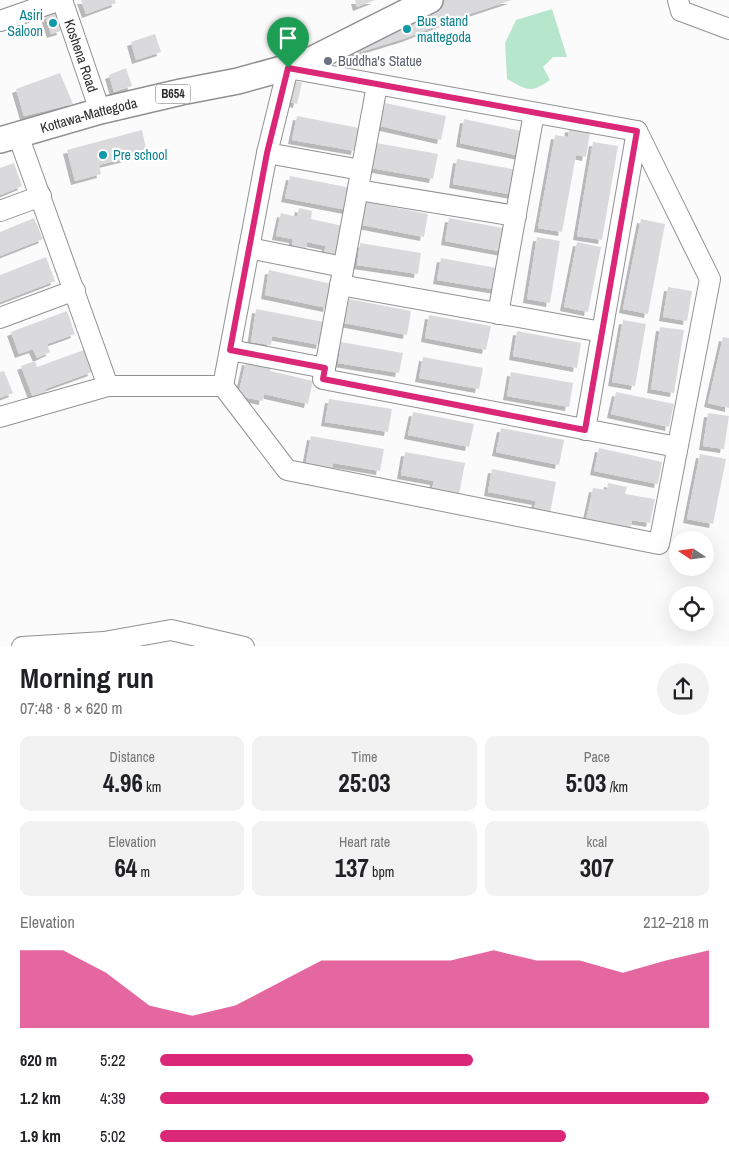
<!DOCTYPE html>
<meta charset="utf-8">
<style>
body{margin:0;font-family:"Archivo Narrow",sans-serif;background:#f2f2f2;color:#202124;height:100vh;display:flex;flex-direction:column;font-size:19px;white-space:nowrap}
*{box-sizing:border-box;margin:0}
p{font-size:16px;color:#757577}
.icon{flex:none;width:28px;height:28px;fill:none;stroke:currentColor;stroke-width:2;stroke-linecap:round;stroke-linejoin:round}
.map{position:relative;height:646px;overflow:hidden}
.drawer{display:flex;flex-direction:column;background:#fff;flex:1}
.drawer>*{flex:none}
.needle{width:32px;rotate:283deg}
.tools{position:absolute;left:669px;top:531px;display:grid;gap:10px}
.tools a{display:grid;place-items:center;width:45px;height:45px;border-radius:50%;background:#fff;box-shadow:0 5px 20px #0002;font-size:25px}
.pin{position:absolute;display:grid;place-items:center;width:42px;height:42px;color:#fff;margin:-51px -21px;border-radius:50% 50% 50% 0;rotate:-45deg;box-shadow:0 0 5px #0007}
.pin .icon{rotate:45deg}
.round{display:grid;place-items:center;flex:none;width:52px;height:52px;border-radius:26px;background:#f2f2f2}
.summary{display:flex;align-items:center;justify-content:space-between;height:85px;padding:0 20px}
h1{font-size:28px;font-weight:700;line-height:38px}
.metrics{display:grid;grid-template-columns:repeat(3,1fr);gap:8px;height:85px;padding:5px 20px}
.metrics div{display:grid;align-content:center;border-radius:10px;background:#f2f2f2;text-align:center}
.metrics b{font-size:25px;font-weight:700}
.metrics small{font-size:14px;font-weight:400}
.metrics p{font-size:14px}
.chart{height:140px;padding:10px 20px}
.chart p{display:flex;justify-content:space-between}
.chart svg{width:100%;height:90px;margin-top:5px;fill:#db2777;opacity:.7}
ul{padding:0 20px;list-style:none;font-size:16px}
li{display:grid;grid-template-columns:80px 60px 1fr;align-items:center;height:38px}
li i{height:12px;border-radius:6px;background:#db2777}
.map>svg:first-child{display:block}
.green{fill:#b6e7cc}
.building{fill:#dadadc;filter:url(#shadow)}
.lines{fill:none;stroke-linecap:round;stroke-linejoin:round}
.minor-casing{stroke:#919192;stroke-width:22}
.major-casing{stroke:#919192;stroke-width:28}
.minor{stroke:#fff;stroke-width:20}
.major{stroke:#fff;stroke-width:25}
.route-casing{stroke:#fff;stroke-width:10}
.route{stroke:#db2777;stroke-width:6}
.culture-dot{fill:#0f9aa8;stroke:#fff;stroke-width:2}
.worship-dot{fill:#6b7280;stroke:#fff;stroke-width:2}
.labels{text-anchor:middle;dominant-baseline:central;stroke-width:4.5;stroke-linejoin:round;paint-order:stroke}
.shield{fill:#fff;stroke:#6b6b6b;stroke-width:1}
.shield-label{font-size:12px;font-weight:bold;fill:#2b2b2b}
.culture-label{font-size:14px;fill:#0d838f;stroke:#fff;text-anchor:start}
.street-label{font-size:14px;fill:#2b2b2b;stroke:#fff}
.worship-label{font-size:14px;fill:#5b616d;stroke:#fff;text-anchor:start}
</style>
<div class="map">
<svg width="729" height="647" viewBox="0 0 729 647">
<defs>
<filter id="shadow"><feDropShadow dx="-4" dy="4" stdDeviation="0" flood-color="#0004"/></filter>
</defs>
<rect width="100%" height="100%" fill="#fbfbfc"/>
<path class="green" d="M552 9 567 57H553L543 67 550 80C531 94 526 90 507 79L505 43 516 20Z"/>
<path class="building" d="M81 0H115L116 3 86 14Z
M355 0H375L357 7Z
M443 0H512L451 20 406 38 347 56V50Z
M55 12 61 31 51 34 45 16Z
M155 34 161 52 136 60 131 42Z
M126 68 132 86 114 92 109 75Z
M60 73 73 104 24 116 16 89Z
M289 79 302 83 297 104 284 100Z
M385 103 446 116 441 140 380 126Z
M297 116 359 128 355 151 292 140Z
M464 119 526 132 521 156 460 143Z
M569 128 590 132 586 157 576 155 562 232 538 228 555 135 568 137Z
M142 130 147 153 99 165 101 174 75 181 67 150Z
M593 142 618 146 602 240 577 236Z
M376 143 438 154 433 179 371 168Z
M457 159 518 170 514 195 453 184Z
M14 163 22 186 0 195V168Z
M290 176 351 188 347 210 285 198Z
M367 202 428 214 424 237 362 225Z
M299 208 312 211 311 219 343 226 337 255 324 252 326 246 307 242 306 249 292 247 293 239 276 236 281 213 297 217Z
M34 218 43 239 0 256V232Z
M449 218 508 229 504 252 445 241Z
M641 219 665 224 648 314 623 309Z
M537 237 560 241 550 303 527 299Z
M577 242 601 247 588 312 564 307Z
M360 243 421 253 418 274 357 265Z
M46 257 55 281 0 302V275Z
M441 258 502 269 498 290 437 280Z
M269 270 332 284 327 308 265 295Z
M668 287 692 291 687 321 663 317Z
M349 299 411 311 407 335 344 323Z
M256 309 324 322 320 345 272 336 271 345 251 342Z
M67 311 75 334 47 344 50 352 37 358 33 349 19 354 11 332Z
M429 315 491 326 486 350 425 338Z
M623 320 646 324 635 386 612 382Z
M660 327 684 330 674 393 651 389Z
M517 331 581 343 577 368 513 356Z
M723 337 729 338V408L708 403Z
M341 342 403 353 399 373 338 363Z
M84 350 92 372 45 389 48 398 35 403 21 366 35 361 37 367Z
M423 357 483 368 479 389 419 378Z
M246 361 271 367 270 371 313 381 308 404 264 394 263 401 238 396Z
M4 371 13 393 0 398V372Z
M511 372 573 383 569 407 507 396Z
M616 392 674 404 669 427 611 414Z
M329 399 392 409 388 432 325 422Z
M413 412 474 424 469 447 408 435Z
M708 413 729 416 724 449 703 446Z
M501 428 564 440 559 465 496 452Z
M311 436 384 449 380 471 333 463 331 473 305 468Z
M599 448 662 462 658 484 594 471Z
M405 452 465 463 458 499 431 493 434 481 401 475Z
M700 454 726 459 713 524 687 519Z
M492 469 556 482 550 513 534 509 536 501 488 492Z
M608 483 627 487 625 494 655 499 650 523 632 520 630 529 586 520 593 488 607 490Z"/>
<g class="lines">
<g class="minor-casing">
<g id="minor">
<path id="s1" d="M62 0 100 111"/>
<path d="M678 0 681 11 729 29"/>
<path d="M0 21 60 0"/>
<path d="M288 68 637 131 710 279 659 544 287 470 223 386 267 153Z"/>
<path d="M377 85 323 379 677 447"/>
<path d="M267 153 361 170"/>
<path d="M358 190 516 216"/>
<path d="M0 211 41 196"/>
<path d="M249 248 343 267"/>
<path d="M340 285 602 332"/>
<path d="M498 314 534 113"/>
<path d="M0 318 75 290"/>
<path d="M230 350 325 368"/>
<path d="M108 386H223"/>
<path d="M0 417 108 386 18 135"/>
<path d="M585 430 637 131"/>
<path d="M22 647 104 642 171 630 244 647"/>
</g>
</g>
<g class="major-casing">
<g id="major">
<path id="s2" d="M0 140 100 111 181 92 238 81 307 62 430 0"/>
</g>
</g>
<use href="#minor" class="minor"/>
<use href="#major" class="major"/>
</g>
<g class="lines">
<g class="route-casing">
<path id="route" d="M288 68 637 131 585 430 323 379 325 368 230 350 267 153Z"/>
</g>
<use href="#route" class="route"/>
</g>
<g class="culture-dot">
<circle cx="53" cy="23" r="5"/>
<circle cx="407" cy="29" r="5"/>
<circle cx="103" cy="155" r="5"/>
</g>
<circle class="worship-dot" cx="328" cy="61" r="5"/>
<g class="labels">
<rect class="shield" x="155.5" y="84.5" width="35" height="19" rx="4"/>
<g class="shield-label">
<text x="173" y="94">B654</text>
</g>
<g class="culture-label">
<text x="43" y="15" text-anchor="end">Asiri<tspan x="43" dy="16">Saloon</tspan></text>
<text x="417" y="21">Bus stand<tspan x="417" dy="16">mattegoda</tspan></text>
<text x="113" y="155">Pre school</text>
</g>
<g class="street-label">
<text stroke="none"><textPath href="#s1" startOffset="59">Koshena Road</textPath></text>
<text stroke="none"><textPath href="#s2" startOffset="92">Kottawa-Mattegoda</textPath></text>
</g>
<g class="worship-label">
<text x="338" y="61">Buddha's Statue</text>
</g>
</g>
</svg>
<div class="tools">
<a><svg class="needle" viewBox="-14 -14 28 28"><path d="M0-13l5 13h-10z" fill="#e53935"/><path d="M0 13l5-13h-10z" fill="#757577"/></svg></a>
<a><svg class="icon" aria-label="locate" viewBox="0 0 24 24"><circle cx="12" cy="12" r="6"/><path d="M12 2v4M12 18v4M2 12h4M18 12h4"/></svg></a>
</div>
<div class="pin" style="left:288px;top:68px;background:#1e9e55"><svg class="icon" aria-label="arrive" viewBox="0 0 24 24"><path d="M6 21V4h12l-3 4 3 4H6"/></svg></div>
</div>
<section class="drawer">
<div class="summary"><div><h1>Morning run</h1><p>07:48 · 8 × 620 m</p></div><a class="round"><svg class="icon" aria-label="share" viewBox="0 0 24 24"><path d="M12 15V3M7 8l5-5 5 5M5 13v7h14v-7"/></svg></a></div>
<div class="metrics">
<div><p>Distance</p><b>4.96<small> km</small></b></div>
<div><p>Time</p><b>25:03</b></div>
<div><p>Pace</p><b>5:03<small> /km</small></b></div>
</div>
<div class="metrics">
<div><p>Elevation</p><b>64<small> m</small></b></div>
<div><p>Heart rate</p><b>137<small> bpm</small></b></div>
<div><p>kcal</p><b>307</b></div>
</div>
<div class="chart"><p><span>Elevation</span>212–218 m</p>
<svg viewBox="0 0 160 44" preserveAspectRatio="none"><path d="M0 44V6L10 6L20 17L30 33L40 38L50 33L60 22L70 11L80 11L90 11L100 11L110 6L120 11L130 11L140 17L150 11L160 6V44z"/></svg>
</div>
<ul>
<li><b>620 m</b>5:22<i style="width:57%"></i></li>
<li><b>1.2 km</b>4:39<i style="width:100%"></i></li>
<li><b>1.9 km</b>5:02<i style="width:74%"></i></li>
</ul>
</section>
